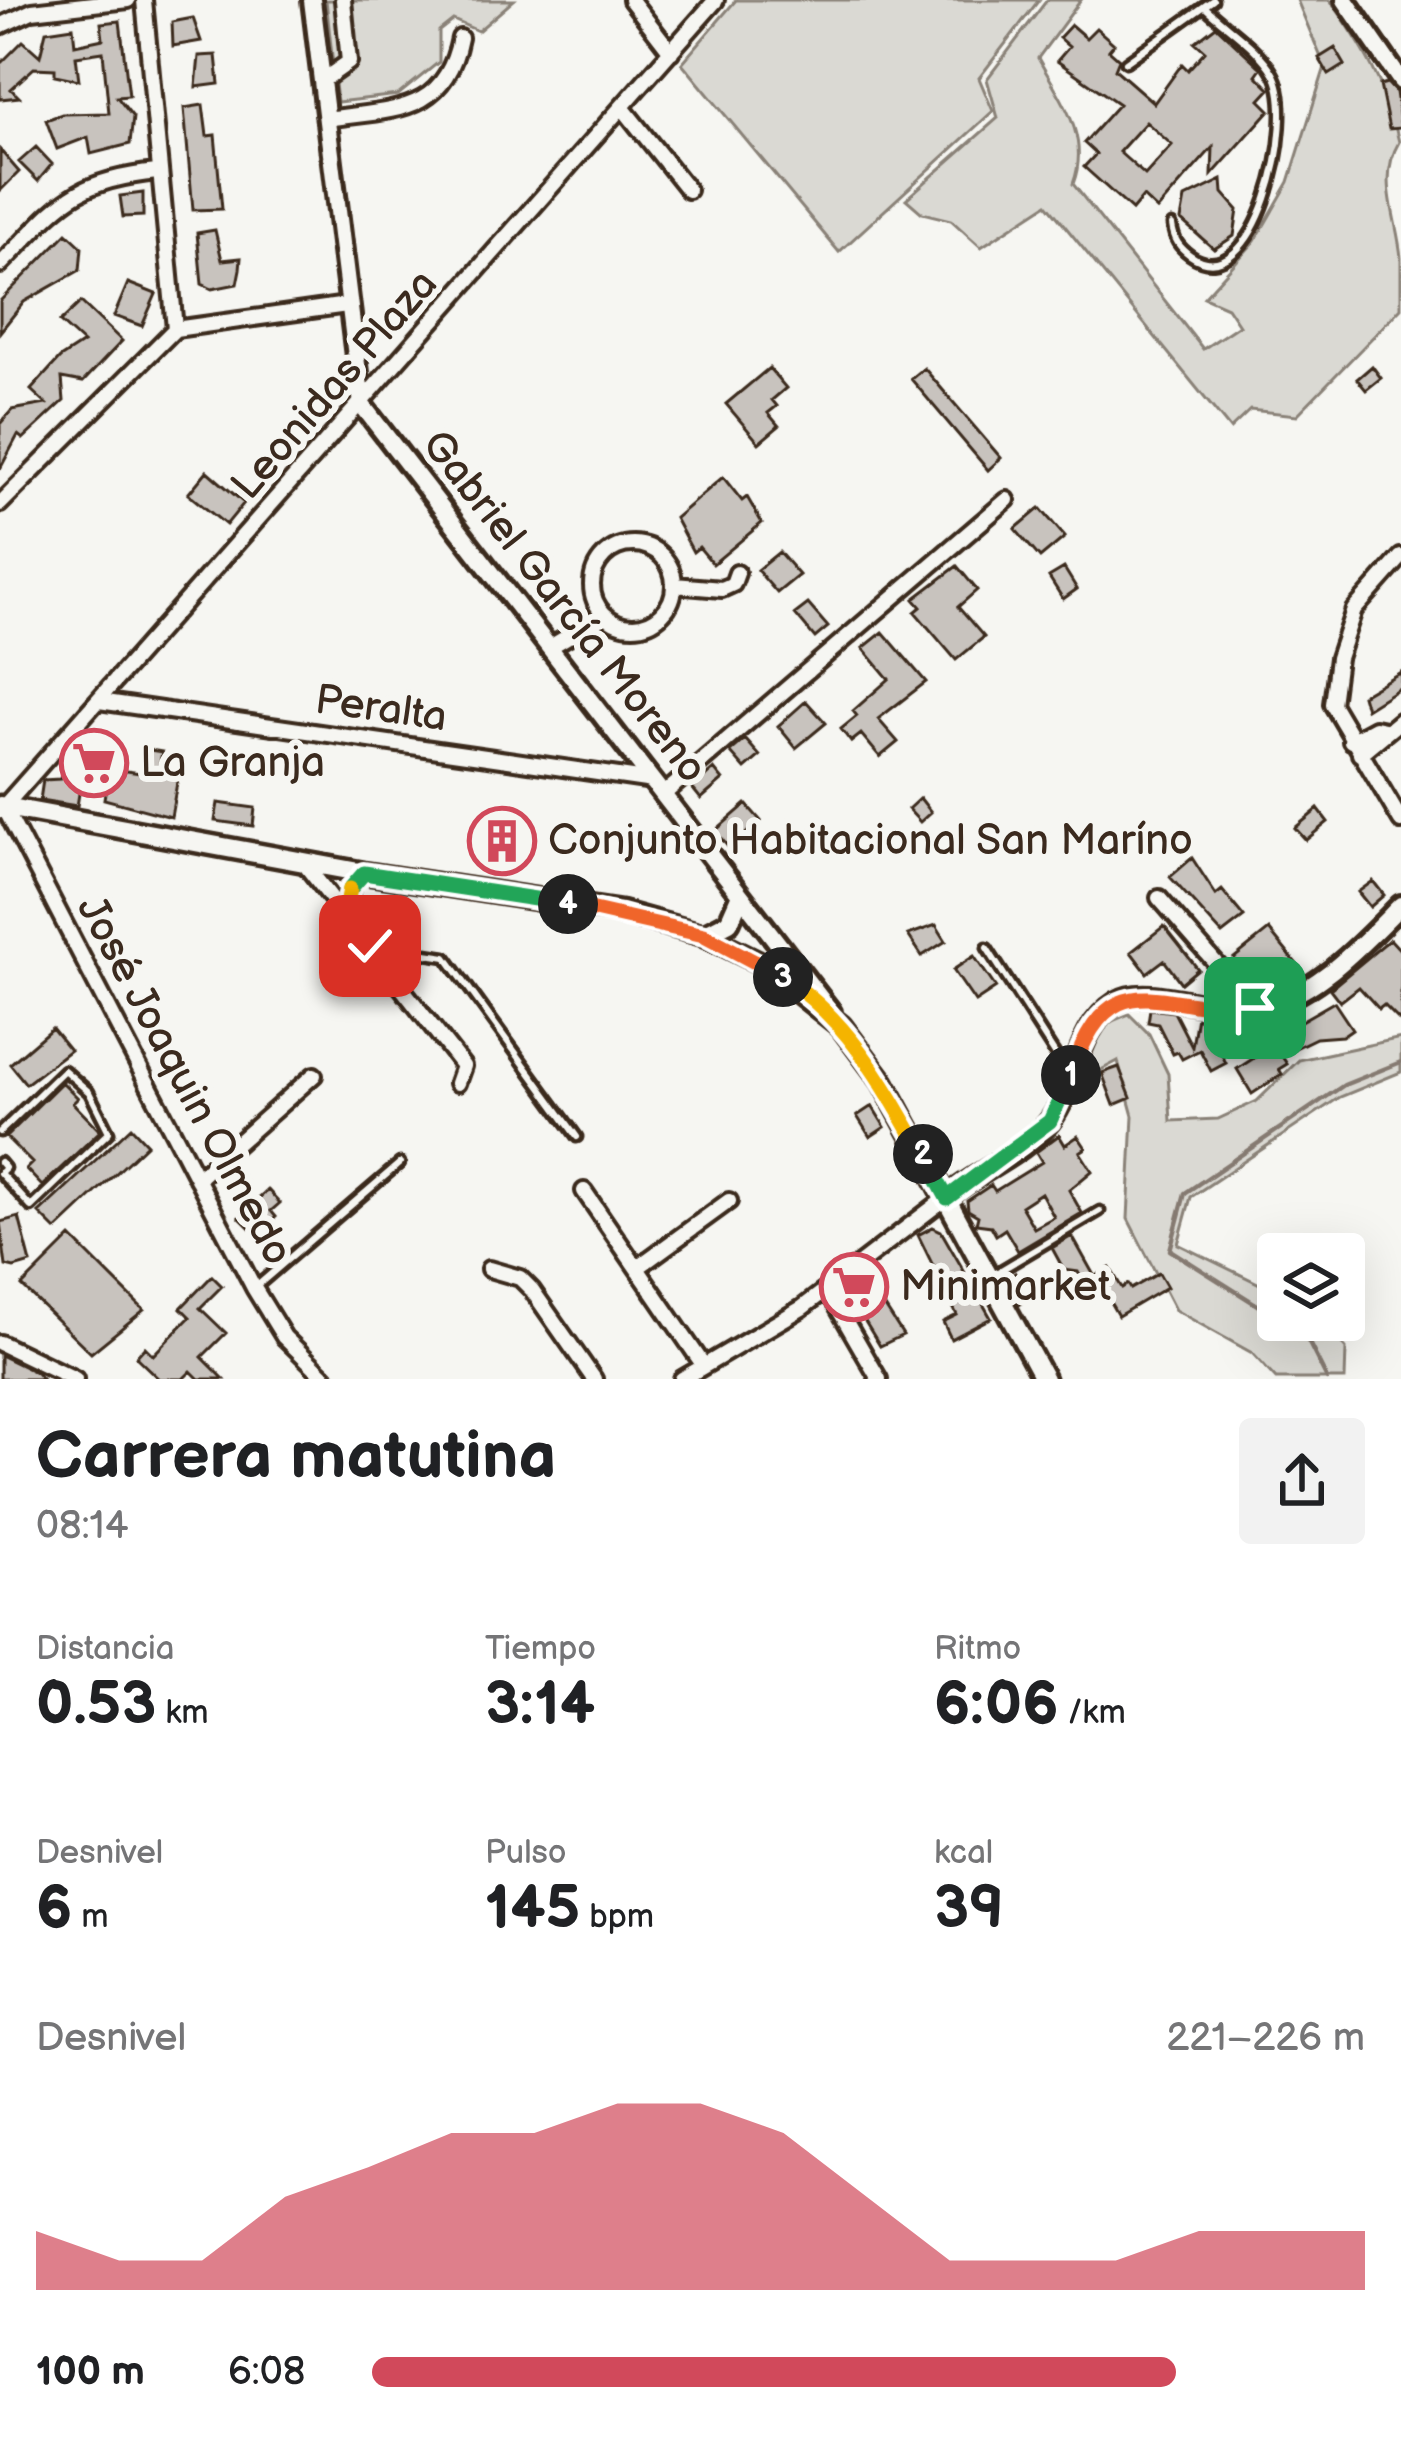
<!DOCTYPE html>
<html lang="es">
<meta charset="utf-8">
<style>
body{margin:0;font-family:"Balsamiq Sans",sans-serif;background:#f2f2f2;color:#202124;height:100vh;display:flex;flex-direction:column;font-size:45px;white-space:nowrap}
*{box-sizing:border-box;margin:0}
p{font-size:39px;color:#757577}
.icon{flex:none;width:66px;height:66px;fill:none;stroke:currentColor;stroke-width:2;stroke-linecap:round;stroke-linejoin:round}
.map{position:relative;height:1379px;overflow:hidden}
.panel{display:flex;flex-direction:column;background:#fff;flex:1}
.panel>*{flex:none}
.buttons{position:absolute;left:1257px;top:1233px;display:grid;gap:24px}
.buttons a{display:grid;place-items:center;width:108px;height:108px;border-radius:12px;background:#fff;box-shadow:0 12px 48px #0002;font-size:60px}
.pin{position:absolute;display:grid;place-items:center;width:102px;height:102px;color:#fff;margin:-51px;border-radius:24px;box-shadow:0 6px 18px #0006}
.km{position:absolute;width:60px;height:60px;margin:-30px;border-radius:50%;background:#222;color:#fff;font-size:33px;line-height:60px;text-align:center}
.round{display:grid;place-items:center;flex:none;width:126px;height:126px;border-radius:12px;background:#f2f2f2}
.head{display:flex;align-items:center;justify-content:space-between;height:204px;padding:0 36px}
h1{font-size:66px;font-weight:700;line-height:90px}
.figures{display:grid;grid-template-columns:repeat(3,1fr);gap:18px;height:204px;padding:12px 36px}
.figures div{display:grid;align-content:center}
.figures b{font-size:60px;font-weight:700}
.figures small{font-size:33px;font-weight:400}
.figures p{font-size:33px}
.chart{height:336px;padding:24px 36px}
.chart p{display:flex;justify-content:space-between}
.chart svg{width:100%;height:216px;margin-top:12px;fill:#d1495b;opacity:.7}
ul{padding:0 36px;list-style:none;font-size:39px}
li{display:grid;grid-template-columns:192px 144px 1fr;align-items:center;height:90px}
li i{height:30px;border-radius:15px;background:#d1495b}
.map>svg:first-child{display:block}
.green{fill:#dad9d3;stroke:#8a8278;stroke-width:3}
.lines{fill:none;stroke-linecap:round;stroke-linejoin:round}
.stream{stroke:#857a71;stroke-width:4.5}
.building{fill:#c8c3be;stroke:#3b2a1e;stroke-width:3;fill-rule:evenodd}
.service-casing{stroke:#3b2a1e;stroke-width:15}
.minor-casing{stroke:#3b2a1e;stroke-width:22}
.tertiary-casing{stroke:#3b2a1e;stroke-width:26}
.secondary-casing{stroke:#3b2a1e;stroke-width:27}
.service{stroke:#f6f6f2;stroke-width:6}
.minor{stroke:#f6f6f2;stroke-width:14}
.tertiary{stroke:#f6f6f2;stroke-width:16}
.secondary{stroke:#f6f6f2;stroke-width:18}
.split-1-casing{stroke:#fff;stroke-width:24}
.split-2-casing{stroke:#fff;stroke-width:24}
.split-3-casing{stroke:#fff;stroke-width:24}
.split-4-casing{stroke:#fff;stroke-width:24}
.split-5-casing{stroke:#fff;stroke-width:24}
.split-6-casing{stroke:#fff;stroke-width:24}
.split-1{stroke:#f0652b;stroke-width:15}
.split-2{stroke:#22a559;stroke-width:15}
.split-3{stroke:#f5b400;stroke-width:15}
.split-4{stroke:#f0652b;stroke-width:15}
.split-5{stroke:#22a559;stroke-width:15}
.split-6{stroke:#f5b400;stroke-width:15}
.labels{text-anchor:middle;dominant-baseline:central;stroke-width:12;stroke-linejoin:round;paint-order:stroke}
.street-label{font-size:42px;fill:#3b2a1e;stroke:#f6f6f2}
.poi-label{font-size:42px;fill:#3b2a1e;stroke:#f6f6f2;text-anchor:start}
</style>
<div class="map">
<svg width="1401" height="1379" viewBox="0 0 1401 1379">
<rect width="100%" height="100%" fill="#f6f6f2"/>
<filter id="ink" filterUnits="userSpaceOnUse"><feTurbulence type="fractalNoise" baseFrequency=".00833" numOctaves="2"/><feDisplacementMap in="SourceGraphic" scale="24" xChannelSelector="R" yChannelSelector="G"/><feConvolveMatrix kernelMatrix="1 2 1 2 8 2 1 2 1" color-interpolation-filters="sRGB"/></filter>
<g filter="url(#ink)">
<path class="green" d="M326 0H514L478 31 453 20 439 31V62L398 95 337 102Z
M736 0H1039L979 78 993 111 839 252 682 63Z
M1047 0H1081L1038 58C1061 100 1091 136 1073 184L1203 349 1239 325 1227 307 1204 297 1255 241 1289 182 1325 67 1297 0H1330C1363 46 1387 87 1399 142 1377 179 1398 219 1401 258 1401 275 1401 292 1401 308L1297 415 1250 410 1230 429 1047 204 981 247 951 220 922 213 906 199 998 118 987 79Z
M1129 1014 1149 1034 1168 1074 1171 1121 1218 1119 1257 1101 1299 1060 1401 1038V1072L1340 1097 1191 1197 1178 1244 1278 1293V1320H1320L1346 1349 1345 1379H1276L1252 1353 1175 1310 1128 1219 1133 1116 1118 1061 1099 1071 1087 1060 1105 1024Z"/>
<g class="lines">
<path class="stream" d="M1278 1318 1170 1250 1185 1193 1344 1085 1401 1062
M1282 1320 1305 1335 1327 1379"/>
</g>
<path class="building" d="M193 18 201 41 173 46 172 22Z
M120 21 129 96 117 97 133 117 130 144 91 154 88 137 57 149 46 120 62 114 109 113 103 52 76 56 79 80 55 75V69L34 68 11 89 19 97 0 99V64L23 41 40 56 46 31 73 27 75 45 103 39 101 23Z
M1071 25 1086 38 1096 28 1114 44 1109 50 1119 59 1115 69 1154 103 1182 64 1188 70 1205 51 1195 42 1216 26 1261 68 1256 75 1270 89 1260 100 1270 110 1212 175 1213 147 1157 210 1143 197 1132 210 1084 167 1096 154 1084 143 1119 104 1057 61 1069 47 1059 38ZM1146 122 1172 145 1145 175 1119 152Z
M1335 48 1345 65 1329 75 1319 58Z
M216 55 219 84 196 87 199 56Z
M1387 83 1396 92 1401 128 1389 129 1380 85Z
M203 105 207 136 215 135 222 209 193 210 184 108Z
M36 147 52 164 38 181 19 162Z
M0 150 19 172 0 191Z
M1222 180 1223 193 1238 210 1234 236 1214 249 1181 220 1185 198Z
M143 193V216L123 217 120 196Z
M215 230 222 260 241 258 240 269 237 284 212 289 202 284 197 233Z
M67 233 82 247 80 270 24 302 0 332V301Z
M128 283 156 294 142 326 114 316Z
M81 302 122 341 83 382 62 378 64 401 23 439 18 435 0 469V424L12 410 46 404 31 390 60 358 83 343 60 322Z
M1372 366 1381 378 1366 390 1357 379Z
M769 368 786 388 772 400 777 406 768 413 779 426 759 443 726 404Z
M924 368 1001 458 988 470 911 379Z
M207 471 244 503 226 525 188 494Z
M723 477 742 501 747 497 762 523 713 564 699 547 693 552 675 518Z
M1040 508 1065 537 1040 558 1015 529Z
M779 552 799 575 777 593 757 570Z
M957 566 977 590 958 607 984 637 956 660 915 612 921 607 914 599Z
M1064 568 1077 589 1063 599 1049 577Z
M808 604 828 627 815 638 795 614Z
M883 632 926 682 878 719 898 742 880 757 861 734 851 742 841 729 857 716 853 711 889 679 863 648Z
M1401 672V687L1366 709 1362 695Z
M806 701 826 723 796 748 778 726Z
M745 739 760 756 745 769 730 752Z
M89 748 104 751 101 767 140 773 144 749 162 752 159 767 179 771 171 817 104 799 107 780 82 775 77 806 40 800 43 780 60 779 66 754 87 757Z
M714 769 723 780 701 799 692 788Z
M920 798 931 812 920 822 908 809Z
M218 803 255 808 253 826 215 821Z
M746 804 761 821 729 848 715 831Z
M1318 809 1328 822 1306 840 1295 828Z
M488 824 521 830 516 858 483 852Z
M1192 858 1216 895 1222 890 1244 917 1222 934 1170 877Z
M1373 881 1384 895 1370 907 1358 892Z
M395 917 403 929 411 923 422 939 409 944 403 934 394 940 384 925Z
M936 925 946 941 922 956 908 935Z
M1164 926 1198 969 1181 983 1164 960 1147 973 1131 952Z
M1269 930 1300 968 1288 977 1291 982 1280 988 1274 981 1258 994 1234 958Z
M1390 939 1401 951V1022L1384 1005 1379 1009 1359 987 1340 1002 1330 989Z
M974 956 996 988 975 1002 953 970Z
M1334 1002 1352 1029 1342 1036 1316 1038 1281 1055 1287 1064 1279 1069 1282 1074 1252 1094 1237 1069 1271 1047 1260 1023 1280 1015 1287 1029Z
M1150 1009 1174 1012 1192 1047 1197 1016 1257 1022 1216 1043 1226 1063 1211 1071 1200 1050 1182 1059 1178 1052 1173 1054 1158 1024 1148 1022Z
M52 1028 70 1050 26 1084 10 1064Z
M1119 1067 1131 1098 1114 1105 1102 1073Z
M62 1082 78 1098 73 1103 100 1131 42 1186 26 1169 32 1163 6 1137Z
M872 1106 885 1127 870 1137 857 1116Z
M131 1127 147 1144 56 1230 39 1213Z
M1059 1135 1065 1145 1078 1136 1086 1148 1080 1152 1092 1171 1069 1190 1082 1213 1018 1251 1005 1229 996 1235 991 1226 976 1224 978 1216 968 1210 967 1201 991 1185 995 1191 1042 1162 1036 1152ZM1041 1193 1054 1217 1034 1228 1021 1206Z
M268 1190 280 1203 271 1211 276 1217 257 1235 239 1217Z
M19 1217 31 1263 14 1268 6 1266 0 1222Z
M933 1227 941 1231 991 1318 951 1339 943 1322 957 1315 918 1235Z
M1072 1236 1096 1279 1085 1285 1078 1272 1064 1270 1052 1248Z
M71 1237 144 1310 91 1353 22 1286Z
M1110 1268 1122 1288 1128 1284 1131 1289 1159 1273 1167 1287 1118 1316 1095 1276Z
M1015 1273 1029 1299 1019 1305 1005 1280Z
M212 1276 222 1286 200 1308 226 1333 202 1357 224 1379H199L191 1371 183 1379H159L136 1357 145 1347 153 1355 190 1317 181 1308Z
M867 1279 903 1335 880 1346 847 1292Z
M0 1355 37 1373 42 1379H0Z"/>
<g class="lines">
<g class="service-casing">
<path id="service" d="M1126 62 1213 0
M1172 225C1174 240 1179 247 1190 255 1255 302 1300 118 1273 73 1259 48 1227 28 1206 8
M373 946 446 957 577 1137
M987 948 1068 1074
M0 1132 64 1070 89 1092 109 1132 31 1207 0 1173 5 1168 0 1162
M991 1276 1100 1211
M257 1286 400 1163"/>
</g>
<g class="minor-casing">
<path id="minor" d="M144 0 175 329
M631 0 671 52
M0 26 32 11 128 0
M322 81 349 62 343 0
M622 107 688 190
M327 119C392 109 445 115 460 38
M0 265C60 205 70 181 157 172
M0 504 175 329 347 305
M592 585a41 41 0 1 1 82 0a41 41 0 1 1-82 0Z
M1401 557 1354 610 1338 658 1332 704 1401 821
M674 585 722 589 733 584 737 573
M550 647 604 615
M99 701 653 781
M1351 741 1375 728 1385 730
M1360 754 1401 720
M664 794 1007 500
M3 805 254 1288 284 1337 327 1379
M0 811 716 0
M303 862 463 1066 457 1083
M1159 898 1255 1008
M347 914 351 887 364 873
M197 1179 314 1075
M584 1191 704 1366
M637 1268 729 1201
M489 1269 520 1278 532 1290 594 1379
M827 1289 879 1379
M0 1343 75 1379
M682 1379 802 1308 947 1197"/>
</g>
<g class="tertiary-casing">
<path id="tertiary" d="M312 0 362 405 831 1012
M1345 0 1401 81
M947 1197C978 1171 1026 1153 1050 1121 1078 1084 1074 1029 1117 1002 1147 983 1214 1014 1252 1009 1311 1001 1361 945 1401 905"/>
</g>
<g class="secondary-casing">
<path id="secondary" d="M0 806 364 873 621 912 704 935 763 964 841 1026 883 1082 1044 1379
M704 935 729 922 740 897"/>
</g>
<use href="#service" class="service"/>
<use href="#minor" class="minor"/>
<use href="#tertiary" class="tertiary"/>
<use href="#secondary" class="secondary"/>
</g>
</g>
<g class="lines" filter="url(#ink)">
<g class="split-1-casing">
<path id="split-1" d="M1071 1075C1111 953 1162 1014 1255 1008"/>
</g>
<g class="split-2-casing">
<path id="split-2" d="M923 1154 947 1198 1050 1121 1071 1075"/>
</g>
<g class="split-3-casing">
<path id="split-3" d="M783 977C849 1020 885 1087 923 1154"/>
</g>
<g class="split-4-casing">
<path id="split-4" d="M568 904 704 935 783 977"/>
</g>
<g class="split-5-casing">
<path id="split-5" d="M350 889 364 873 568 904"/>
</g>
<g class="split-6-casing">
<path id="split-6" d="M350 889C343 915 354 926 370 946"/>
</g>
<use href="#split-1" class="split-1"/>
<use href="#split-2" class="split-2"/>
<use href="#split-3" class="split-3"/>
<use href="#split-4" class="split-4"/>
<use href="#split-5" class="split-5"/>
<use href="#split-6" class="split-6"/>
</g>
<defs>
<g id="supermarket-ring" transform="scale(3.45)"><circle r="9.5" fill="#f6f6f2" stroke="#d1495b" stroke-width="1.5"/><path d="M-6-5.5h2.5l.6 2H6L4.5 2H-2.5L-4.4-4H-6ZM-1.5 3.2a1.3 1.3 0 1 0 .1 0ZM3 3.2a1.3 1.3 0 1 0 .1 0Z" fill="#d1495b"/></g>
<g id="building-ring" transform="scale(3.45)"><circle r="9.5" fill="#f6f6f2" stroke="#d1495b" stroke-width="1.5"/><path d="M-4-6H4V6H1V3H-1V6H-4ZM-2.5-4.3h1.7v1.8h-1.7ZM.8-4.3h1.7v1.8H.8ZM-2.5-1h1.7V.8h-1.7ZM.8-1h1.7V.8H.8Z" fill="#d1495b"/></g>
</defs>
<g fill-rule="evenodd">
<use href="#supermarket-ring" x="94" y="763"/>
<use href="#building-ring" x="502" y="841"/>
<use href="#supermarket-ring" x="854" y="1287"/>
</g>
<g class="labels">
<g class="street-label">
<text transform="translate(335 385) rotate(-49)">Leonidas Plaza</text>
<text transform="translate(564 607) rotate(52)">Gabriel García Moreno</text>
<text transform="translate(381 709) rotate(8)">Peralta</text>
<text transform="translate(184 1081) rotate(62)">José Joaquin Olmedo</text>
</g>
<g class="poi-label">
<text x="140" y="763">La Granja</text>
<text x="548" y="841">Conjunto Habitacional San Maríno</text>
<text x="900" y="1287">Minimarket</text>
</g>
</g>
</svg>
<div class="buttons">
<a><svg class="icon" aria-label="layers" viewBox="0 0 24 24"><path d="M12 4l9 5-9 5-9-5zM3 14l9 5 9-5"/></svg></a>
</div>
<div class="pin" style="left:1255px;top:1008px;background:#1e9e55"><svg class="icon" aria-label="arrive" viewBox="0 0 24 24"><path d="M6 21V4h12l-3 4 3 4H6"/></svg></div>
<div class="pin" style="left:370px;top:946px;background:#d93025"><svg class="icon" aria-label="check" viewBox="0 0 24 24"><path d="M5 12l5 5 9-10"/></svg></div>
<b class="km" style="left:1071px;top:1075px">1</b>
<b class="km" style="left:923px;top:1154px">2</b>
<b class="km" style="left:783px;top:977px">3</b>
<b class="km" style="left:568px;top:904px">4</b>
</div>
<section class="panel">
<div class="head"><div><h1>Carrera matutina</h1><p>08:14</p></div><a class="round"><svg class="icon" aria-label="share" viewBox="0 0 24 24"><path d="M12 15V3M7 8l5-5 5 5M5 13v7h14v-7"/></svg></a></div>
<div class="figures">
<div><p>Distancia</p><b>0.53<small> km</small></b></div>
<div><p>Tiempo</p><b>3:14</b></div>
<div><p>Ritmo</p><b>6:06<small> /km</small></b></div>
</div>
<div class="figures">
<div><p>Desnivel</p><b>6<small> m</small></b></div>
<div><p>Pulso</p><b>145<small> bpm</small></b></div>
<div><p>kcal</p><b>39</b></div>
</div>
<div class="chart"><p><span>Desnivel</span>221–226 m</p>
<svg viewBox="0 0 160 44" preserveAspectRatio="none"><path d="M0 44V32L10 38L20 38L30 25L40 19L50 12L60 12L70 6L80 6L90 12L100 25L110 38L120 38L130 38L140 32L150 32L160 32V44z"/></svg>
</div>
<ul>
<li><b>100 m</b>6:08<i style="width:81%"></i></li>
</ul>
</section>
